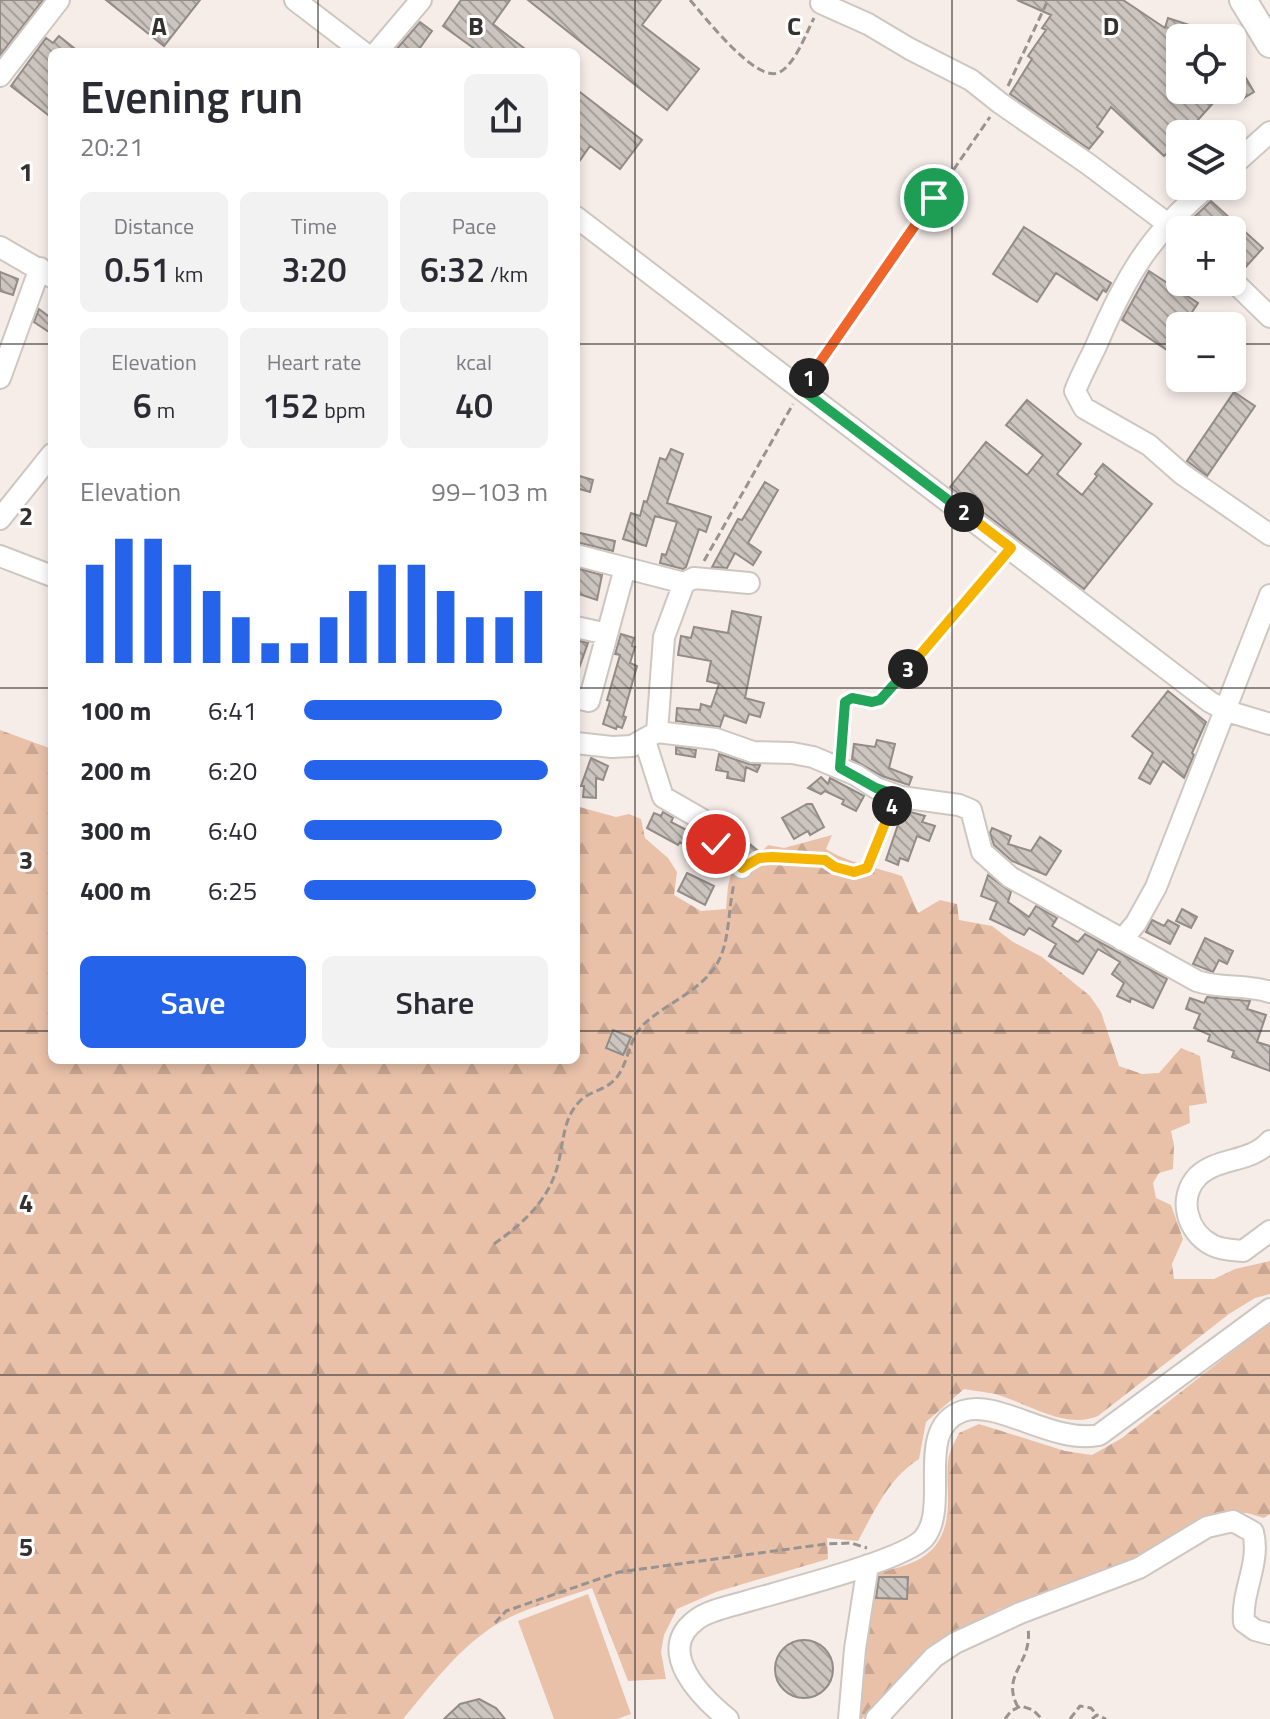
<!DOCTYPE html>
<meta charset="utf-8">
<style>
body{margin:0;font-family:"Titillium Web",sans-serif;background:#f2f2f3;color:#2b2b33;height:100vh;display:flex;flex-direction:column;font-size:30px;white-space:nowrap}
*{box-sizing:border-box;margin:0}
p{font-size:26px;color:#7c7c81}
.icon{flex:none;width:44px;height:44px;fill:none;stroke:currentColor;stroke-width:2;stroke-linecap:round;stroke-linejoin:round}
.map{position:relative;flex:1;overflow:hidden}
.details{position:absolute;left:48px;top:48px;width:532px;height:1016px;display:flex;flex-direction:column;background:#fff;border-radius:12px;box-shadow:0 4px 12px #0003}
.details>*{flex:none}
.fabs{position:absolute;left:1166px;top:24px;display:grid;gap:16px}
.fabs a{display:grid;place-items:center;width:80px;height:80px;border-radius:12px;background:#fff;box-shadow:0 4px 12px #0003;font-size:40px}
.pin{position:absolute;display:grid;place-items:center;width:68px;height:68px;color:#fff;margin:-34px;border:4px solid #fff;border-radius:50%;box-shadow:0 2px 8px #0007}
.km{position:absolute;width:40px;height:40px;margin:-20px;border-radius:50%;background:#222;color:#fff;font-size:22px;line-height:40px;text-align:center}
.round{display:grid;place-items:center;flex:none;width:84px;height:84px;border-radius:12px;background:#f2f2f3}
.summary{display:flex;align-items:center;justify-content:space-between;height:136px;padding:0 32px}
h1{font-size:44px;font-weight:600;line-height:60px}
.metrics{display:grid;grid-template-columns:repeat(3,1fr);gap:12px;height:136px;padding:8px 32px}
.metrics div{display:grid;align-content:center;border-radius:12px;background:#f2f2f3;text-align:center}
.metrics b{font-size:34px;font-weight:600}
.metrics small{font-size:22px;font-weight:400}
.metrics p{font-size:22px}
.chart{height:224px;padding:16px 32px}
.chart p{display:flex;justify-content:space-between}
.chart svg{width:100%;height:144px;margin-top:8px;stroke:#2563eb;stroke-width:6}
.primary-button{display:flex;gap:16px;margin-top:auto;padding:16px 32px}
.primary-button a{flex:1;height:92px;border-radius:12px;background:#2563eb;color:#fff;font-size:32px;font-weight:600;line-height:92px;text-align:center}
.primary-button a+a{background:#f2f2f3;color:#2b2b33}
ul{padding:0 32px;list-style:none;font-size:26px}
li{display:grid;grid-template-columns:128px 96px 1fr;align-items:center;height:60px}
li i{height:20px;border-radius:10px;background:#2563eb}
.map>svg:first-child{display:block}
.forest{fill:url(#forest-firs)}
.pitch{fill:#e9c1a9}
.building{fill:url(#building-back-hatch);stroke:#928b87;stroke-width:2}
.lines{fill:none;stroke-linecap:round;stroke-linejoin:round}
.minor-casing{stroke:#cec6c1;stroke-width:24}
.major-casing{stroke:#cec6c1;stroke-width:30}
.path{stroke:#999390;stroke-width:3;stroke-dasharray:8 4;stroke-linecap:butt}
.minor{stroke:#fff;stroke-width:20}
.major{stroke:#fff;stroke-width:26}
.split-1-casing{stroke:#fff;stroke-width:16}
.split-2-casing{stroke:#fff;stroke-width:16}
.split-3-casing{stroke:#fff;stroke-width:16}
.split-4-casing{stroke:#fff;stroke-width:16}
.split-5-casing{stroke:#fff;stroke-width:16}
.split-1{stroke:#f0652b;stroke-width:10}
.split-2{stroke:#22a559;stroke-width:10}
.split-3{stroke:#f5b400;stroke-width:10}
.split-4{stroke:#22a559;stroke-width:10}
.split-5{stroke:#f5b400;stroke-width:10}
.grid{fill:none;stroke:#34312f;stroke-width:2;stroke-opacity:0.55}
.grid-label{font-size:26px;text-anchor:middle;font-weight:bold;fill:#34312f;stroke:#fff;stroke-width:6;stroke-linejoin:round;paint-order:stroke}
</style>
<div class="map">
<svg width="1270" height="1719" viewBox="0 0 1270 1719">
<defs>
<pattern id="forest-firs" width="22" height="20" patternUnits="userSpaceOnUse" patternTransform="scale(2)"><rect width="22" height="20" fill="#e9c1a9"/><path d="M5 1l3.5 6h-7zM16 11l3.5 6h-7z" fill="#c8a692"/></pattern>
<pattern id="building-back-hatch" width="6" height="6" patternUnits="userSpaceOnUse" patternTransform="scale(2)"><rect width="6" height="6" fill="#ccc4bf"/><path d="M-1 5l2 2M0 0l6 6M5-1l2 2" fill="none" stroke="#a6a09c"/></pattern>
</defs>
<rect width="100%" height="100%" fill="#f6ede9"/>
<path class="forest" d="M0 730 52 749V1060H576V806L616 817 629 814 641 819 645 838 668 858 677 872 674 895 701 911 726 909 728 886 734 864H750L768 845 784 848 832 835 826 849C846 862 878 868 902 876L918 913 940 900 957 904 959 920 992 926 1013 942 1042 957 1090 996 1101 1012 1119 1066 1142 1074 1159 1073 1181 1048 1200 1056 1207 1103 1189 1106 1190 1123 1171 1131 1174 1145 1173 1169 1159 1173 1153 1183 1156 1198 1171 1205 1183 1239 1172 1264 1174 1279H1214L1235 1269 1270 1261V1294L1255 1298 1229 1314 1098 1416C1064 1430 1028 1403 995 1394 986 1392 974 1391 964 1389L926 1422 919 1459C889 1478 875 1510 858 1541L827 1538 828 1559 716 1592 677 1609 664 1635 661 1652 666 1679 628 1681 592 1588C559 1600 517 1609 488 1630 455 1653 429 1688 403 1719H0Z
M1270 1322V1514L1264 1518 1247 1513 1218 1512 1187 1526 1155 1551 997 1610 922 1658 862 1719H857L873 1573C919 1565 948 1553 948 1500 948 1486 946 1469 949 1456 951 1448 956 1440 959 1433L979 1424 1065 1451 1092 1455 1122 1438Z"/>
<path class="pitch" d="M588 1594 631 1714 617 1719H554L518 1621Z"/>
<path class="building" d="M0 0H43L0 55Z
M106 0H200L164 46Z
M461 0H510L493 24 529 52H479L443 26Z
M528 0H661L642 25 699 69 667 110Z
M1017 0H1123L1165 28 1168 18 1192 26 1188 38H1180V90H1201L1214 102 1189 130 1180 134V139L1164 156 1111 107 1097 127 1103 132 1089 149 1010 94 1032 59 1028 56 1046 30 1042 28 1051 15Z
M420 22 432 31 417 52H394Z
M59 36 79 52H52V118L11 86 46 38 53 43Z
M1243 73 1254 92 1242 99 1232 79Z
M576 89 642 140 620 169 590 146 576 166Z
M1211 201 1263 248 1242 271 1232 267V230H1192L1188 223Z
M1024 227 1111 283 1106 292 1103 290 1097 300 1056 273 1037 302 993 274Z
M1149 271 1198 303 1183 326H1180V331L1167 350 1122 320Z
M0 272 18 279 13 295 0 291Z
M39 309 52 319V334L34 322Z
M1234 392 1255 406 1207 476 1187 461Z
M1027 400 1081 444 1057 474 1082 495 1097 476 1095 474 1103 464 1152 504 1084 589 950 487 986 442 1027 475 1043 455 1006 425Z
M671 449 683 454 667 503 711 517 706 532 699 529 686 567 683 569 660 563 662 554 666 555 677 522 655 516 646 546 623 539 631 513 640 516 644 501 647 502 660 458 666 460Z
M576 475 593 480 590 492 576 488Z
M765 482 778 490 748 543 761 552 753 565 735 553 727 568 712 567 738 519 742 520Z
M576 532 615 541 613 551 576 542Z
M576 568 602 575 597 600 576 593Z
M732 611 761 617 745 698 764 703 760 717 749 714 746 723 724 715 720 727 676 721 677 708 700 710 701 704 711 707 719 684 707 681 711 661 678 655 681 636 691 638 694 627 728 633Z
M621 634 634 638 632 646 635 647 630 663 637 666 623 716 626 717 622 728 617 726 616 729 603 724 610 701 607 700 620 655 615 654Z
M576 640 588 643 578 671H576Z
M1168 691 1206 722 1192 753 1194 755 1184 778 1163 761 1150 784 1139 778 1153 753 1132 736Z
M877 740 895 744 889 768 912 777 909 785 882 776 852 759 854 744 875 747Z
M676 747 696 750 695 757 676 754Z
M719 754 749 764 760 765 757 772 746 767 744 781 727 778 728 772 716 770Z
M591 758 608 766 603 780 596 778V798L583 797 584 786H581Z
M821 777 828 784 830 778 864 796 856 811 842 804 844 800 825 791 821 794 808 788Z
M807 804H812L824 827 810 835 808 831 794 839 782 818Z
M903 810 925 816 922 822 935 826 929 841 917 836 908 861 900 858 898 865 886 860Z
M663 812 673 818 671 822 694 834 698 833 707 853 723 869 720 873 680 842 678 845 647 828 654 813 661 816Z
M992 828 1011 836 1008 844 1031 851 1040 837 1061 851 1046 875 1012 861 994 845 990 833Z
M745 840 757 850 751 858 739 848Z
M687 873 714 886 705 905 678 891Z
M988 875 1011 892 1008 902 1029 917 1036 906 1057 918 1052 926 1078 942 1085 934 1167 979 1153 1008 1131 998 1130 1002 1117 996 1124 983 1112 974 1120 962 1098 949 1083 974 1049 956 1056 944 1029 928 1024 935 990 919 997 902 981 896Z
M1182 909 1197 917 1191 928 1176 921Z
M1152 920 1164 926 1168 920 1179 926 1170 944 1146 932Z
M1205 938 1233 951 1227 964 1219 960 1213 972 1193 964Z
M1207 997 1250 1001 1247 1009 1266 1015 1257 1042 1270 1046V1071L1232 1057 1234 1051 1208 1041 1210 1035 1194 1028 1200 1014 1186 1009 1190 998 1204 1003Z
M613 1030 631 1037 623 1055 606 1048Z
M879 1577H908L907 1599 876 1598Z
M775 1669a29 29 0 1 1 58 0a29 29 0 1 1-58 0Z
M479 1699 496 1708 505 1719H444L460 1704Z"/>
<g class="lines">
<g class="minor-casing">
<path id="minor" d="M295 0 363 52
M821 3 868 24 910 49 971 80 1000 103 1088 164 1180 233
M377 52 421 0
M0 76 59 0
M1232 166 1270 132
M1208 186C1149 236 1126 276 1096 346 1089 361 1081 375 1075 391L1084 408 1149 445 1182 474 1270 535
M576 217 1210 702 1227 711 1270 724
M0 247 52 277
M1232 280 1270 317
M0 378 40 268
M0 519 52 454
M576 555 684 583 694 578 749 583
M0 556 52 576
M576 627 607 634
M576 698 589 701 625 568
M657 732 664 637 684 583
M645 741 663 797 703 820 709 826 716 844 742 868
M576 743 612 747 632 746 657 732 716 739 753 752 792 753 813 757 856 775 876 788 901 797 959 805 971 810 982 852 1010 877 1197 981C1220 989 1246 984 1270 992
M1122 940 1136 923 1156 887 1270 595
M1270 1141C1251 1163 1218 1157 1198 1176 1177 1198 1187 1232 1212 1245 1221 1250 1233 1250 1243 1251L1270 1231
M728 1719C702 1698 654 1651 696 1620 707 1611 727 1607 741 1603 777 1592 904 1561 924 1538 951 1505 913 1428 963 1411 998 1399 1052 1444 1099 1435L1270 1309
M849 1719 855 1649 868 1565
M876 1719 934 1657 955 1643 1020 1613 1139 1568 1207 1527 1233 1521 1253 1532C1261 1563 1241 1591 1244 1622L1255 1630 1270 1634"/>
</g>
<g class="major-casing">
<path id="major" d="M1243 0 1270 44"/>
</g>
<path class="path" d="M690 0C705 17 757 85 780 72 796 63 806 33 814 18
M1008 86 1048 0
M810 377 990 117
M704 561 793 404
M840 752 845 702 852 698 872 702 880 700 998 563
M757 859 812 858 854 872 867 868 891 810
M494 1244C521 1225 546 1203 556 1171 564 1148 561 1121 579 1102 588 1092 601 1091 611 1083 629 1069 627 1040 643 1025 666 1003 702 991 718 962 730 940 728 909 734 884
M495 1623 506 1611 619 1572 826 1544 851 1543 867 1548
M1018 1707C1000 1674 1033 1664 1028 1628
M1005 1719 1011 1711 1021 1706 1033 1710 1042 1719
M1070 1719 1080 1706 1091 1708 1097 1715
M1092 1719 1097 1715 1106 1719"/>
<use href="#minor" class="minor"/>
<use href="#major" class="major"/>
</g>
<g class="lines">
<g class="split-1-casing">
<path id="split-1" d="M809 378 934 198"/>
</g>
<g class="split-2-casing">
<path id="split-2" d="M809 378 801 389 964 512"/>
</g>
<g class="split-3-casing">
<path id="split-3" d="M908 669 1011 548 964 512"/>
</g>
<g class="split-4-casing">
<path id="split-4" d="M892 806 896 795 876 788 840 768 845 702 852 698 872 702 880 700 908 669"/>
</g>
<g class="split-5-casing">
<path id="split-5" d="M716 844 742 868 759 858 772 857 825 860 835 867 854 872 867 868 892 806"/>
</g>
<use href="#split-1" class="split-1"/>
<use href="#split-2" class="split-2"/>
<use href="#split-3" class="split-3"/>
<use href="#split-4" class="split-4"/>
<use href="#split-5" class="split-5"/>
</g>
<path class="grid" d="M318 0V52M635 0V1719M952 0V1719M0 344H52M576 344H1180M1232 344H1270M0 688H52M576 688H1270M0 1031H52M576 1031H1270M318 1060V1719M0 1375H1270"/>
<g class="grid-label">
<text x="159" y="35">A</text>
<text x="476" y="35">B</text>
<text x="794" y="35">C</text>
<text x="1111" y="35">D</text>
<text x="26" y="181">1</text>
<text x="26" y="525">2</text>
<text x="26" y="869">3</text>
<text x="26" y="1212">4</text>
<text x="26" y="1556">5</text>
</g>
</svg>
<div class="fabs">
<a><svg class="icon" aria-label="locate" viewBox="0 0 24 24"><circle cx="12" cy="12" r="6"/><path d="M12 2v4M12 18v4M2 12h4M18 12h4"/></svg></a>
<a><svg class="icon" aria-label="layers" viewBox="0 0 24 24"><path d="M12 4l9 5-9 5-9-5zM3 14l9 5 9-5"/></svg></a>
<a>+</a>
<a>−</a>
</div>
<div class="pin" style="left:934px;top:198px;background:#1e9e55"><svg class="icon" aria-label="arrive" viewBox="0 0 24 24"><path d="M6 21V4h12l-3 4 3 4H6"/></svg></div>
<div class="pin" style="left:716px;top:844px;background:#d93025"><svg class="icon" aria-label="check" viewBox="0 0 24 24"><path d="M5 12l5 5 9-10"/></svg></div>
<b class="km" style="left:809px;top:378px">1</b>
<b class="km" style="left:964px;top:512px">2</b>
<b class="km" style="left:908px;top:669px">3</b>
<b class="km" style="left:892px;top:806px">4</b>
<section class="details">
<div class="summary"><div><h1>Evening run</h1><p>20:21</p></div><a class="round"><svg class="icon" aria-label="share" viewBox="0 0 24 24"><path d="M12 15V3M7 8l5-5 5 5M5 13v7h14v-7"/></svg></a></div>
<div class="metrics">
<div><p>Distance</p><b>0.51<small> km</small></b></div>
<div><p>Time</p><b>3:20</b></div>
<div><p>Pace</p><b>6:32<small> /km</small></b></div>
</div>
<div class="metrics">
<div><p>Elevation</p><b>6<small> m</small></b></div>
<div><p>Heart rate</p><b>152<small> bpm</small></b></div>
<div><p>kcal</p><b>40</b></div>
</div>
<div class="chart"><p><span>Elevation</span>99–103 m</p>
<svg viewBox="0 0 160 44" preserveAspectRatio="none"><path d="M5 44V14M15 44V6M25 44V6M35 44V14M45 44V22M55 44V30M65 44V38M75 44V38M85 44V30M95 44V22M105 44V14M115 44V14M125 44V22M135 44V30M145 44V30M155 44V22"/></svg>
</div>
<ul>
<li><b>100 m</b>6:41<i style="width:81%"></i></li>
<li><b>200 m</b>6:20<i style="width:100%"></i></li>
<li><b>300 m</b>6:40<i style="width:81%"></i></li>
<li><b>400 m</b>6:25<i style="width:95%"></i></li>
</ul>
<div class="primary-button"><a>Save</a><a>Share</a></div>
</section>
</div>
